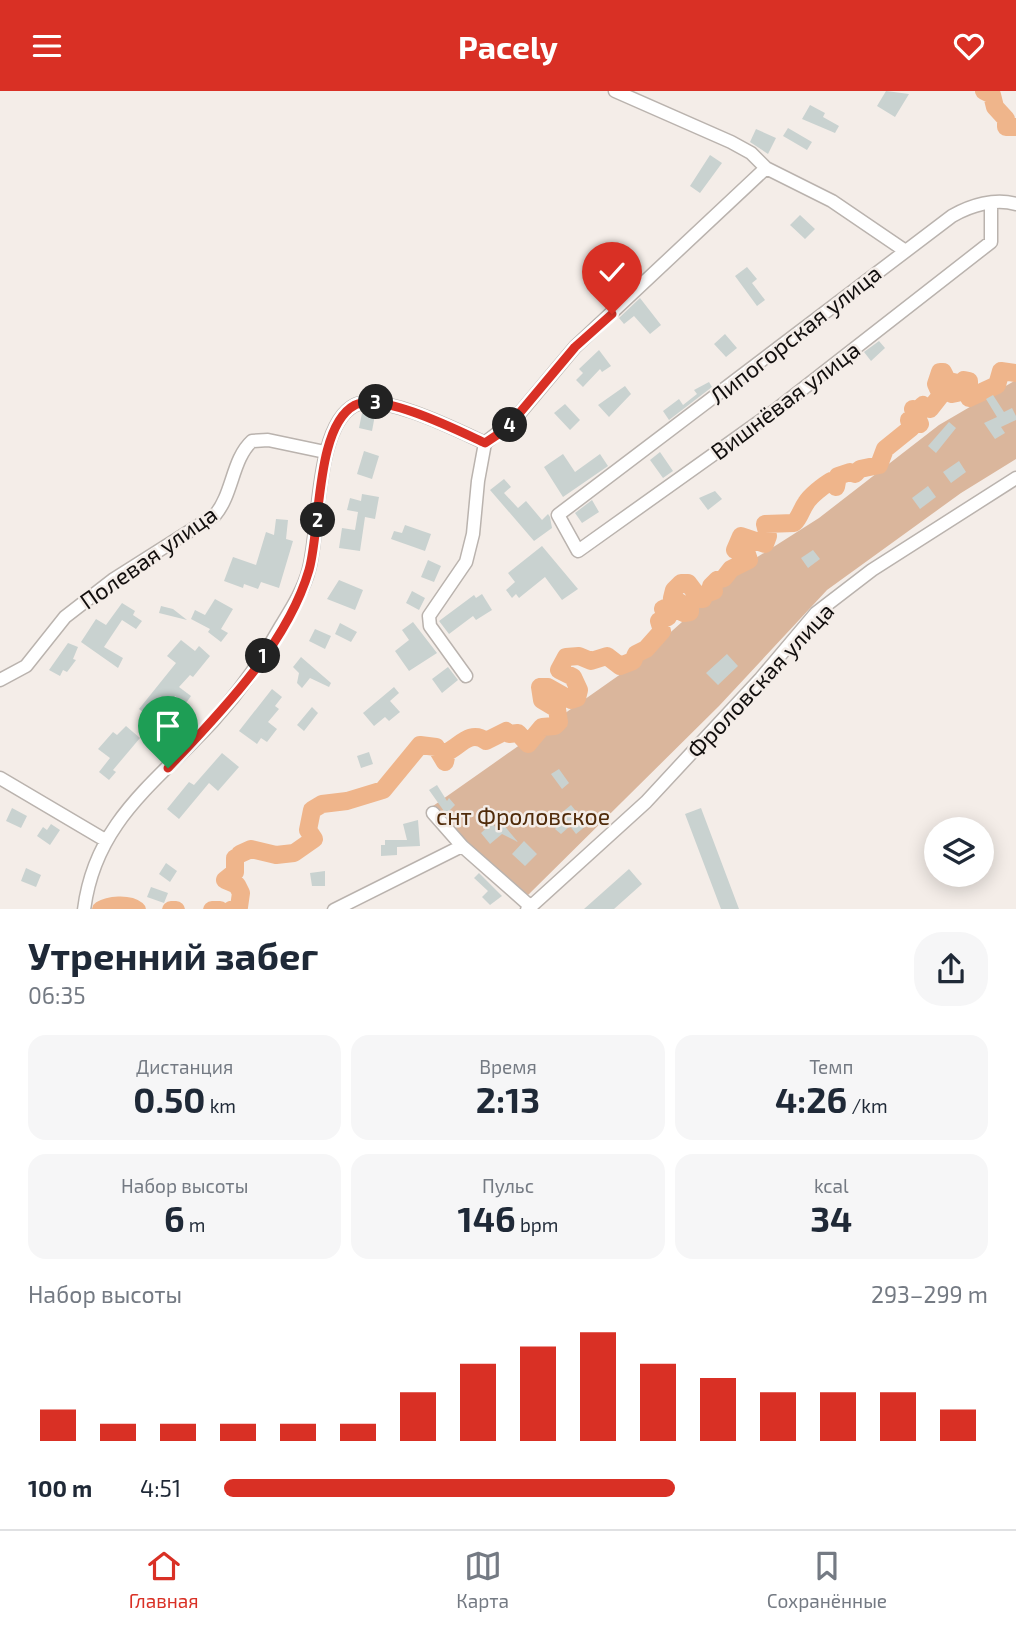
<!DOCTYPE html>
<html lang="ru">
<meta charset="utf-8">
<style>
body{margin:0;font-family:"Exo 2",sans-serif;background:#f6f6f7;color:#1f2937;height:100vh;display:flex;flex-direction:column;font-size:26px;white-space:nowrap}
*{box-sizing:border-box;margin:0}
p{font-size:23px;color:#747a83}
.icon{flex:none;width:38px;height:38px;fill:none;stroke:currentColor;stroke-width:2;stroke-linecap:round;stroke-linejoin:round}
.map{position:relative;height:818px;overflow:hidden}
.sheet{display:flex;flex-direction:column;background:#fff;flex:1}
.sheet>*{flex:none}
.tools{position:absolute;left:924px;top:726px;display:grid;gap:14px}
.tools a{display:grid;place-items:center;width:70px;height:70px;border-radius:50%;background:#fff;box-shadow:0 4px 18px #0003;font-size:35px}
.pin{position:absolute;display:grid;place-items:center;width:60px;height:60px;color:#fff;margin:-72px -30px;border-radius:50% 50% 50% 0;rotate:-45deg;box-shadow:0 0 7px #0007}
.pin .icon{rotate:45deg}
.km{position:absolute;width:35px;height:35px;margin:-18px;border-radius:50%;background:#222;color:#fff;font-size:19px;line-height:35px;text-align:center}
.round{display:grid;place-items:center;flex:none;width:74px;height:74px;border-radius:28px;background:#f6f6f7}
.head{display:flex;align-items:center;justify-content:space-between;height:119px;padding:0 28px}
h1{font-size:38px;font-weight:700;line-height:52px}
.metrics{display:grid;grid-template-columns:repeat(3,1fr);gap:10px;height:119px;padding:7px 28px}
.metrics div{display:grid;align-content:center;border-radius:18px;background:#f6f6f7;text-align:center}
.metrics b{font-size:35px;font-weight:700}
.metrics small{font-size:19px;font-weight:400}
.metrics p{font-size:19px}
.chart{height:196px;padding:14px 28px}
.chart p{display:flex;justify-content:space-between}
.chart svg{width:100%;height:126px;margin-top:7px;stroke:#d93025;stroke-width:6}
ul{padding:0 28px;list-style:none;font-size:23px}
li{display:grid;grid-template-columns:112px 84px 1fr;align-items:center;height:52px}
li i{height:18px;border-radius:9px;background:#d93025}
header{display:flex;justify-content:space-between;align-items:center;height:91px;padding:0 28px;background:#d93025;color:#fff;font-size:32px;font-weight:700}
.tabs{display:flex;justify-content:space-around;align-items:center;height:98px;border-top:2px solid #e0e1e3;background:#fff;font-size:19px;color:#747a83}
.tabs a{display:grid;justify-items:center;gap:4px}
.tabs .current{color:#d93025}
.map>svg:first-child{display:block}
.green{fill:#dab69c}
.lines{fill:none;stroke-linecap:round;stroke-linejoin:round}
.river{stroke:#efb58b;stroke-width:18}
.building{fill:#c9d2d0}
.minor-casing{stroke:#bab3ae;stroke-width:15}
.minor{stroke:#fff;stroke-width:12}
.route-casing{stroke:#fff;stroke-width:14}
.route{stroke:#d93025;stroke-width:9}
.labels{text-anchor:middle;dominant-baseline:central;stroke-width:5;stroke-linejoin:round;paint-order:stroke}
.street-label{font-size:23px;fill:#120f0e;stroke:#f4ede8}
.park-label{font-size:23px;fill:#502b0a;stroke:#f4ede8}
</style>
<header><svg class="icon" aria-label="menu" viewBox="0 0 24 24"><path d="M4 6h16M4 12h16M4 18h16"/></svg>Pacely<svg class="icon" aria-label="heart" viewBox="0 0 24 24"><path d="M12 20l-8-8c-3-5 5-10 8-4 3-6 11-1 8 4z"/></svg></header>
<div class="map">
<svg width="1016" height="819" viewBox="0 0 1016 819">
<rect width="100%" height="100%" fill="#f4ede8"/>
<path class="green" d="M1016 289V368L961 402 827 499 719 615 525 807 466 751 433 715 635 573 748 472 819 427 939 334Z"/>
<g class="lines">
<path class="river" d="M984 0 992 4 995 16 1006 28V36H1016
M240 763 251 758 276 764 294 762 314 748 308 739 312 719 322 713 347 710 383 699 420 654 436 656 445 671 447 661C459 656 470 638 486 650L506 640 509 643 518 642 528 653 542 636 555 635 559 631 557 618 542 609 540 596H548L571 609 577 607 579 599 573 586 559 579 566 566 579 565 591 570 607 565 620 575 633 570 636 563 646 558 662 540 659 530 668 526 663 518 669 515 684 522 690 521V517L672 507 674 499 681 492H688L700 508H703L705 503 714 500 711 495 717 489 724 487 731 478 749 469 747 463 735 459 741 445 765 453 768 445 765 433 794 432C800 426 801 419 806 412 810 405 824 394 831 390L836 396 838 385 850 381 855 383 860 378 879 374 885 358 911 337 909 329 920 333 913 318 917 320 923 314 930 318 941 304 936 293 940 281H943L948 291H954L952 303 957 302 964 289 969 290V307L997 294 1001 280 1016 282
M101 819C109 814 128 812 137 819
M171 819H176
M212 819H220
M231 819 239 816 241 802 237 794 225 789 235 781V767"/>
</g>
<path class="building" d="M886 0 909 3 895 26 877 15Z
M810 14 825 22 823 26 839 35 835 42 802 28Z
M788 37 812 51 807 59 783 45Z
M756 38 776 47 768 63 750 51Z
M710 64 722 72 700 102 690 95Z
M800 124 815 138 805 148 790 134Z
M747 176 757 188 752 192 765 209 757 215 735 185Z
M640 207 661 234 650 243 634 225 624 233 619 227Z
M725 243 737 257 726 266 714 253Z
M879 250 885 257 871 270 864 261Z
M599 259 611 275 602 281 600 278 583 296 576 289 583 282 579 278Z
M709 291 712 296 669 329 663 320 679 308 683 314 697 303 694 299Z
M625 295 631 303 609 326 598 314Z
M993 304 1004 321 1012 317 1016 325V329L1001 336 1005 342 995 348 984 332 997 326 986 308Z
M565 313 580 329 570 339 554 322Z
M362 322 375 324 372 340 359 337Z
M949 331 956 337 936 362 928 355Z
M364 360 379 365 372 388 357 383Z
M660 361 673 380 663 387 650 369Z
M563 363 575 381 600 363 608 375 563 406 544 376Z
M959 370 966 381 951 392 943 381Z
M504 388 511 396 504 402 518 417 526 410 542 429 548 423 550 426 552 437 534 450 490 399Z
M928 395 936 406 920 418 912 407Z
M715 400 722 408 708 419 699 407Z
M362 403 379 406 375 428 365 426 360 460 339 457 342 437 355 439 358 421 347 419 350 407 361 410Z
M592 409 599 421 582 432 575 422Z
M276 428 288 429 286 448 293 450 279 497 261 491 258 498 244 493 243 497 224 490 233 466 256 474 266 441 274 444Z
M405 434 431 443 425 460 391 448 394 440 402 442Z
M542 455 578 498 562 509 545 486 519 507 516 503 512 507 506 499 515 491 508 482Z
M813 459 820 468 808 477 801 467Z
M428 469 441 475 434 491 421 486Z
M339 489 363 499 355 519 327 508Z
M412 500 425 507 419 519 406 512Z
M482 503 492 519 476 529 473 525 449 543 439 530 474 504 476 507Z
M215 508 233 518 221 538 228 542 221 551 208 541 210 538 191 528 195 519 205 524Z
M122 512 135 520 133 524 142 530 136 538 122 529 104 556 123 567 118 577 81 551 96 528 106 534Z
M161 515 173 518 187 529 159 522Z
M413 531 437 562 409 580 395 560 409 549 402 539Z
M340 532 357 541 351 551 335 543Z
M315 538 331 545 325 558 309 550Z
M181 549 195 560 199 555 210 565 193 586 190 584 179 596 191 605 186 612 175 605 155 631 139 618 176 572 167 565Z
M68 552 78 556 73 568 76 569 67 581 63 579 60 585 49 579Z
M727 563 738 575 718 594 706 582Z
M301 566 331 592 329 596 310 587 302 597 297 592 299 582 293 576Z
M448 576 458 589 442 602 432 588Z
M394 596 399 602 390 610 400 621 389 630 385 626 374 635 363 622Z
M272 598 282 606 275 615 279 618 268 631 277 638 267 651 261 647 257 653 239 640Z
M312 616 318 622 304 640 297 634Z
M126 635 140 647 113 679 116 681 109 689 99 681 110 667 98 658 113 641 117 644Z
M369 661 373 673 361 677 357 665Z
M222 662 239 676 218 700 209 692 179 728 167 718 189 691 194 694Z
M559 678 569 692 562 698 551 683Z
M437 694 447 710 449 707 455 714 446 723 429 699Z
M571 714 587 734 576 743 570 735 561 743 555 738 564 728 560 723Z
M12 717 27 725 21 737 6 730Z
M701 717 739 818H721L685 723Z
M418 729 420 755 397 756V764L381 765V754H385V749H407L403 733Z
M492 732 497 738 502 732 518 751 502 743 490 753 481 742Z
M51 733 60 739 50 754 37 745 43 736 47 739Z
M524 750 537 763 525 775 512 763Z
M166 772 177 780 170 791 159 783Z
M26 777 41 784 36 796 21 790Z
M629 778 642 793 614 818H584Z
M325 780V795H312L310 782Z
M479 782 502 805 490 814 482 806 488 800 474 787Z
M151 796 168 802 164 812 147 806Z"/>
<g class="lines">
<g class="minor-casing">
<path id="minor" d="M615 0 731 51 751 62 766 77 832 110 904 159
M991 113V151L777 318 578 460 558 424 952 125C971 114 995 107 1016 113
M485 352 514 329 575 256 766 77
M466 585 430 535 429 525 466 471 473 443 478 390 485 352
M0 589 26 575 65 526 114 488 215 424C233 403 232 368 252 350L268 349 325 361
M0 687 105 749
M433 722 462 755 530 815
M84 819C95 730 157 691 213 630 239 601 262 569 281 535 292 517 304 498 309 478 320 437 315 334 355 314 382 301 459 340 485 352
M334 819 462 755
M527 819 646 711 761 587 816 522 872 479 1016 387"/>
</g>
<use href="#minor" class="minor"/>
</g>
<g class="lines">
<g class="route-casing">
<path id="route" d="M168 677C220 622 287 554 309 479 321 437 315 335 355 314 382 301 459 340 485 352L506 338 575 256 612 223"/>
</g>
<use href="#route" class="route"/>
</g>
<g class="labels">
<g class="street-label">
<text transform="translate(795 243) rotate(-38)">Липогорская улица</text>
<text transform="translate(785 309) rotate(-37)">Вишнёвая улица</text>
<text transform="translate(148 466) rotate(-35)">Полевая улица</text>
<text transform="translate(760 589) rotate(-47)">Фроловская улица</text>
</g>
<g class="park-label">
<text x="523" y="725">снт Фроловское</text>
</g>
</g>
</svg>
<div class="tools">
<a><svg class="icon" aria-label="layers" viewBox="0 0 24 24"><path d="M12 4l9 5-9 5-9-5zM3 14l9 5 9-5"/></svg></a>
</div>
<div class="pin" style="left:168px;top:677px;background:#1e9e55"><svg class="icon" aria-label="arrive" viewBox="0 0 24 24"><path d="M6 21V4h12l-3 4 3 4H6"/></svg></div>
<div class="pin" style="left:612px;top:223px;background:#d93025"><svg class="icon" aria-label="check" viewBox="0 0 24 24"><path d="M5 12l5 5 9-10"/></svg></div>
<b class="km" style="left:263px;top:565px">1</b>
<b class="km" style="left:318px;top:429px">2</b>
<b class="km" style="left:376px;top:311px">3</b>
<b class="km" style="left:510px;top:334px">4</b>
</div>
<section class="sheet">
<div class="head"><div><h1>Утренний забег</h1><p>06:35</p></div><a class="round"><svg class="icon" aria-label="share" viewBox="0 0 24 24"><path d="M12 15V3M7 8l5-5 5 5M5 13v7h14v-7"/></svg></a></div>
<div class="metrics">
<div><p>Дистанция</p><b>0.50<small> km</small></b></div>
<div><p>Время</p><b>2:13</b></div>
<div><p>Темп</p><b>4:26<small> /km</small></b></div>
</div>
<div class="metrics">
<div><p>Набор высоты</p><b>6<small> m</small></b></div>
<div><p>Пульс</p><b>146<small> bpm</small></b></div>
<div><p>kcal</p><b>34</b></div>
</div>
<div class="chart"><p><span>Набор высоты</span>293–299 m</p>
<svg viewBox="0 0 160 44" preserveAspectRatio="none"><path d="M5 44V33M15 44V38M25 44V38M35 44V38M45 44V38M55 44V38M65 44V27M75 44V17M85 44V11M95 44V6M105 44V17M115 44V22M125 44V27M135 44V27M145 44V27M155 44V33"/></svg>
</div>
<ul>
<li><b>100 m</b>4:51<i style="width:59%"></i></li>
</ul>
</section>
<nav class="tabs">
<a class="current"><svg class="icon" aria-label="home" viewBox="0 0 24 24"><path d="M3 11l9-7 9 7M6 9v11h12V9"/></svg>Главная</a>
<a><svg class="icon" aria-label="map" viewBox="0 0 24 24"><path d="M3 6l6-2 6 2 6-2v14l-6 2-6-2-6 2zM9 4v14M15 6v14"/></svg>Карта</a>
<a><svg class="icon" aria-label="saved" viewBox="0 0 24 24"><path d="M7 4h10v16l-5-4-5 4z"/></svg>Сохранённые</a>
</nav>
